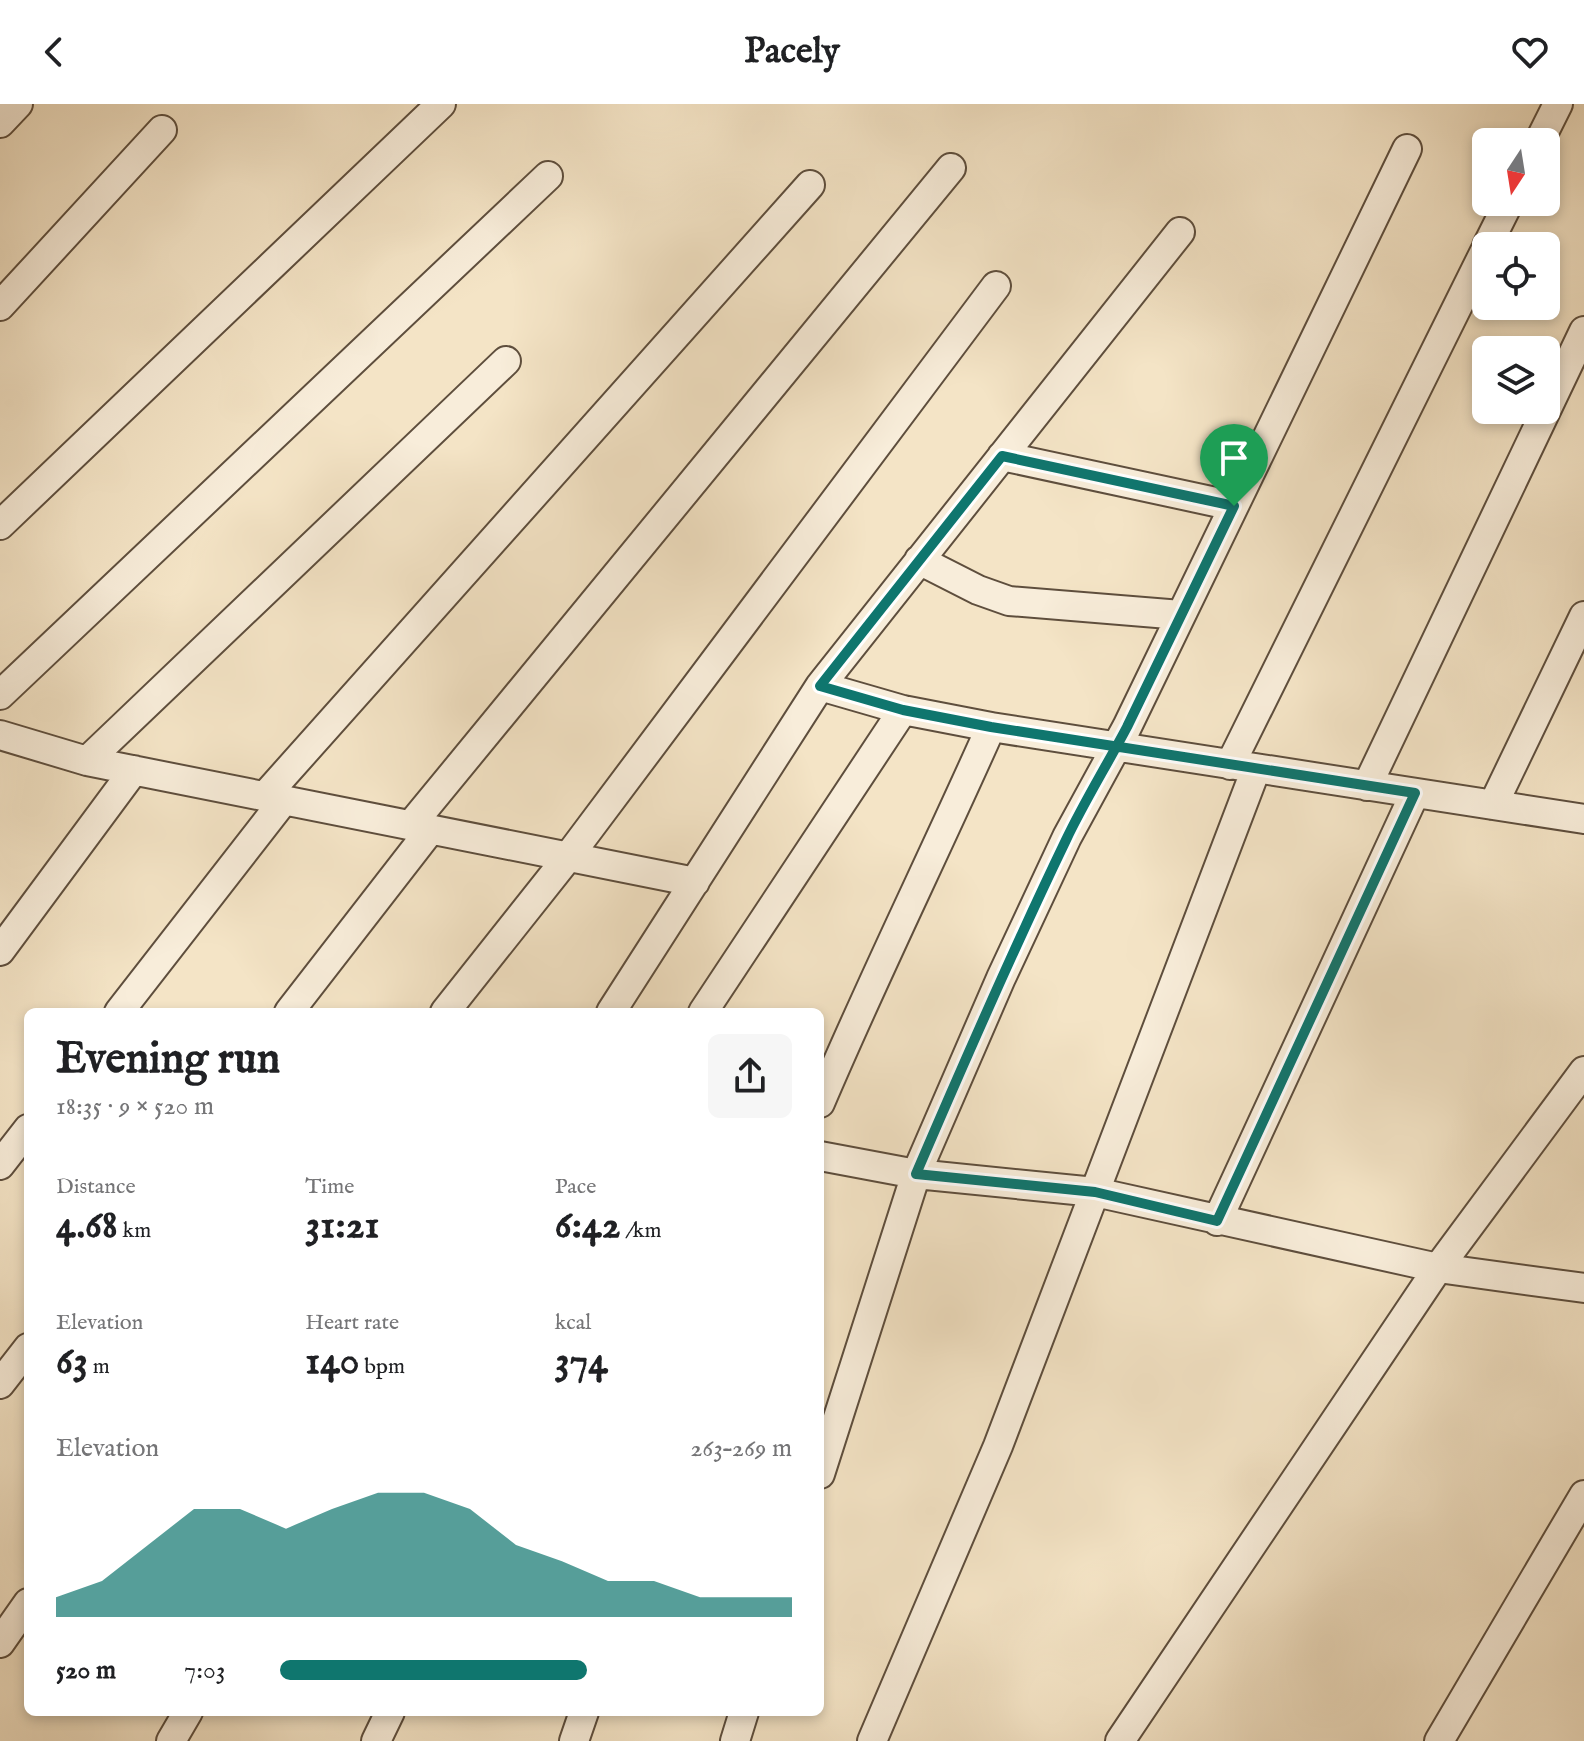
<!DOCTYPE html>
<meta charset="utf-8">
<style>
body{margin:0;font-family:"IM FELL English",serif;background:#f6f6f6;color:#202124;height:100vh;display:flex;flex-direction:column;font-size:30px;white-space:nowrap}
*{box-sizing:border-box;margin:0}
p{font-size:26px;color:#757577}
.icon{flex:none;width:44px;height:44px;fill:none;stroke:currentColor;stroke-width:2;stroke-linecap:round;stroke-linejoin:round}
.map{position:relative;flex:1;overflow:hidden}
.sheet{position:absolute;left:24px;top:904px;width:800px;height:708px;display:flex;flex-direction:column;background:#fff;border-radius:12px;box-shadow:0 4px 12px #0003}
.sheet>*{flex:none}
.needle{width:52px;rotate:192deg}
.buttons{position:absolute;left:1472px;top:24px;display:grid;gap:16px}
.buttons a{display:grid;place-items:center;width:88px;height:88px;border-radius:12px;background:#fff;box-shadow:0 4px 12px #0003;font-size:40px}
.pin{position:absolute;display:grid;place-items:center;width:68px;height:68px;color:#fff;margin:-82px -34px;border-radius:50% 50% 50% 0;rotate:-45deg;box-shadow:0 0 8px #0007}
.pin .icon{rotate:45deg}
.round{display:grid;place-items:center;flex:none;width:84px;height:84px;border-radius:12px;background:#f6f6f6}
.headline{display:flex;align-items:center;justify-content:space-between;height:136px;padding:0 32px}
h1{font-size:44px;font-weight:800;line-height:60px}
.metrics{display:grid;grid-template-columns:repeat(3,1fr);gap:12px;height:136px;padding:8px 32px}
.metrics div{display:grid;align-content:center}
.metrics b{font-size:40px;font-weight:800}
.metrics small{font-size:22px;font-weight:400}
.metrics p{font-size:22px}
.chart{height:224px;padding:16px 32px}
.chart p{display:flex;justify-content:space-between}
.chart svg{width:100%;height:144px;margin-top:8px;fill:#0f766e;opacity:.7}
ul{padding:0 32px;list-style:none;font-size:26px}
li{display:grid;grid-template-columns:128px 96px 1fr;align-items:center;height:60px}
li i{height:20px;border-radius:10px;background:#0f766e}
header{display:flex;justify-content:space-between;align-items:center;height:104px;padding:0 32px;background:#fff;font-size:36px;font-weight:800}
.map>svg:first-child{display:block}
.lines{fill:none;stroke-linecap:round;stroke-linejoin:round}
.minor-casing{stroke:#5e4e3d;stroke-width:32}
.minor{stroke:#f8edda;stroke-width:28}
.route-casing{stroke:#fff;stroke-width:16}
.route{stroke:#0f766e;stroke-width:10}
</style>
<header><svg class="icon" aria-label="back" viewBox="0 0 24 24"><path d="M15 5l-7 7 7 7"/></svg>Pacely<svg class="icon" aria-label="heart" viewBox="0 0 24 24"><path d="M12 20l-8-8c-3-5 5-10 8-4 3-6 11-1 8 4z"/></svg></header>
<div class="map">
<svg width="1584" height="1637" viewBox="0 0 1584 1637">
<rect width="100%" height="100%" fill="#f4e4c6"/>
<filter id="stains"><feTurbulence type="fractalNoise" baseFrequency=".0025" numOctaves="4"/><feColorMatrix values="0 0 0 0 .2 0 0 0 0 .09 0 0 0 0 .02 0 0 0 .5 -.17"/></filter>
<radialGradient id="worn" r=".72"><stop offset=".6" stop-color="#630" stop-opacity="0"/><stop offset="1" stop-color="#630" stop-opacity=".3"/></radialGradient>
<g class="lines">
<g class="minor-casing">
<path id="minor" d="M0 19 18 0
M1539 38 1558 0
M1487 142 1509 98
M0 202 162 26
M1002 352 1234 402
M0 421 441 0
M919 456 978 486 1009 497 1181 511
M820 582 903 606 991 623 1584 715
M0 591 548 72
M0 631 87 657 695 778
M87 657 506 257
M1230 661 1486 145
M1367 682 1584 227
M265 692 810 81
M1493 701 1584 512
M411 721 951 64
M0 847 134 666
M119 908 284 696
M289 908 431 725
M445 908 568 753 996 182
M611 908 820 582 1180 128
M703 908 903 606
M820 999C874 872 935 749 991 623
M820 1052 916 1070 1095 1088 1438 1164 1584 1184
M0 1061 28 1025
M1217 1117 1415 689
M0 1280 28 1244
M820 1370 916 1070 1001 874 1067 733 1127 623 1407 45
M0 1539 28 1499
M171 1637 188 1608
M376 1637 390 1608
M574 1637 584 1608
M735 1637 744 1608
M872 1637 998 1342 1256 665
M1120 1637 1438 1164 1584 967
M1439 1637 1584 1391"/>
</g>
<use href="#minor" class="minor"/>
</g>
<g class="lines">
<g class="route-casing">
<path id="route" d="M1234 402 1002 352 820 582 903 606 991 623 1415 689 1217 1117 1095 1088 916 1070C964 958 1013 846 1066 736 1084 698 1107 661 1127 623L1234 402"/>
</g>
<use href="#route" class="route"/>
</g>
<rect width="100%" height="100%" filter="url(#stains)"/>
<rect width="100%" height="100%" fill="url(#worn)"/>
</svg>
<div class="buttons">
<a><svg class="needle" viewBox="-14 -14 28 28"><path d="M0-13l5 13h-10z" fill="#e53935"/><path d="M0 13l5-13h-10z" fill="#757577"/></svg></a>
<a><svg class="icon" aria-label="locate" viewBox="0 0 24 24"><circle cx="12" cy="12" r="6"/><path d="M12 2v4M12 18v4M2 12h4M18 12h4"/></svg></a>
<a><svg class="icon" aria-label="layers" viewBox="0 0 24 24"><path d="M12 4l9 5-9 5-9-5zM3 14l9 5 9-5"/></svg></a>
</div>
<div class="pin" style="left:1234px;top:402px;background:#1e9e55"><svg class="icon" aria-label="arrive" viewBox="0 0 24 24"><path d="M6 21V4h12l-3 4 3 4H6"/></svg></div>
<section class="sheet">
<div class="headline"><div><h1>Evening run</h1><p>18:35 · 9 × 520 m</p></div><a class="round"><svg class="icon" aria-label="share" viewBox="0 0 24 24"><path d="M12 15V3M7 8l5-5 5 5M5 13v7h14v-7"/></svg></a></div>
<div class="metrics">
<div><p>Distance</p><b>4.68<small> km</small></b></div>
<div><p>Time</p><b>31:21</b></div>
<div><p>Pace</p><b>6:42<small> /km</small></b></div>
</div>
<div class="metrics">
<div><p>Elevation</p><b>63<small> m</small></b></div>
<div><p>Heart rate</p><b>140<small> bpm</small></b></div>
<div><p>kcal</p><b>374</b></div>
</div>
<div class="chart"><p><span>Elevation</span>263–269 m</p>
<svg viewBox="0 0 160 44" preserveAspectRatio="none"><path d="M0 44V38L10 33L20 22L30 11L40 11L50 17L60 11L70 6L80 6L90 11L100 22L110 27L120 33L130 33L140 38L150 38L160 38V44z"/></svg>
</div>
<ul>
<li><b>520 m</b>7:03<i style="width:60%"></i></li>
</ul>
</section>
</div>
